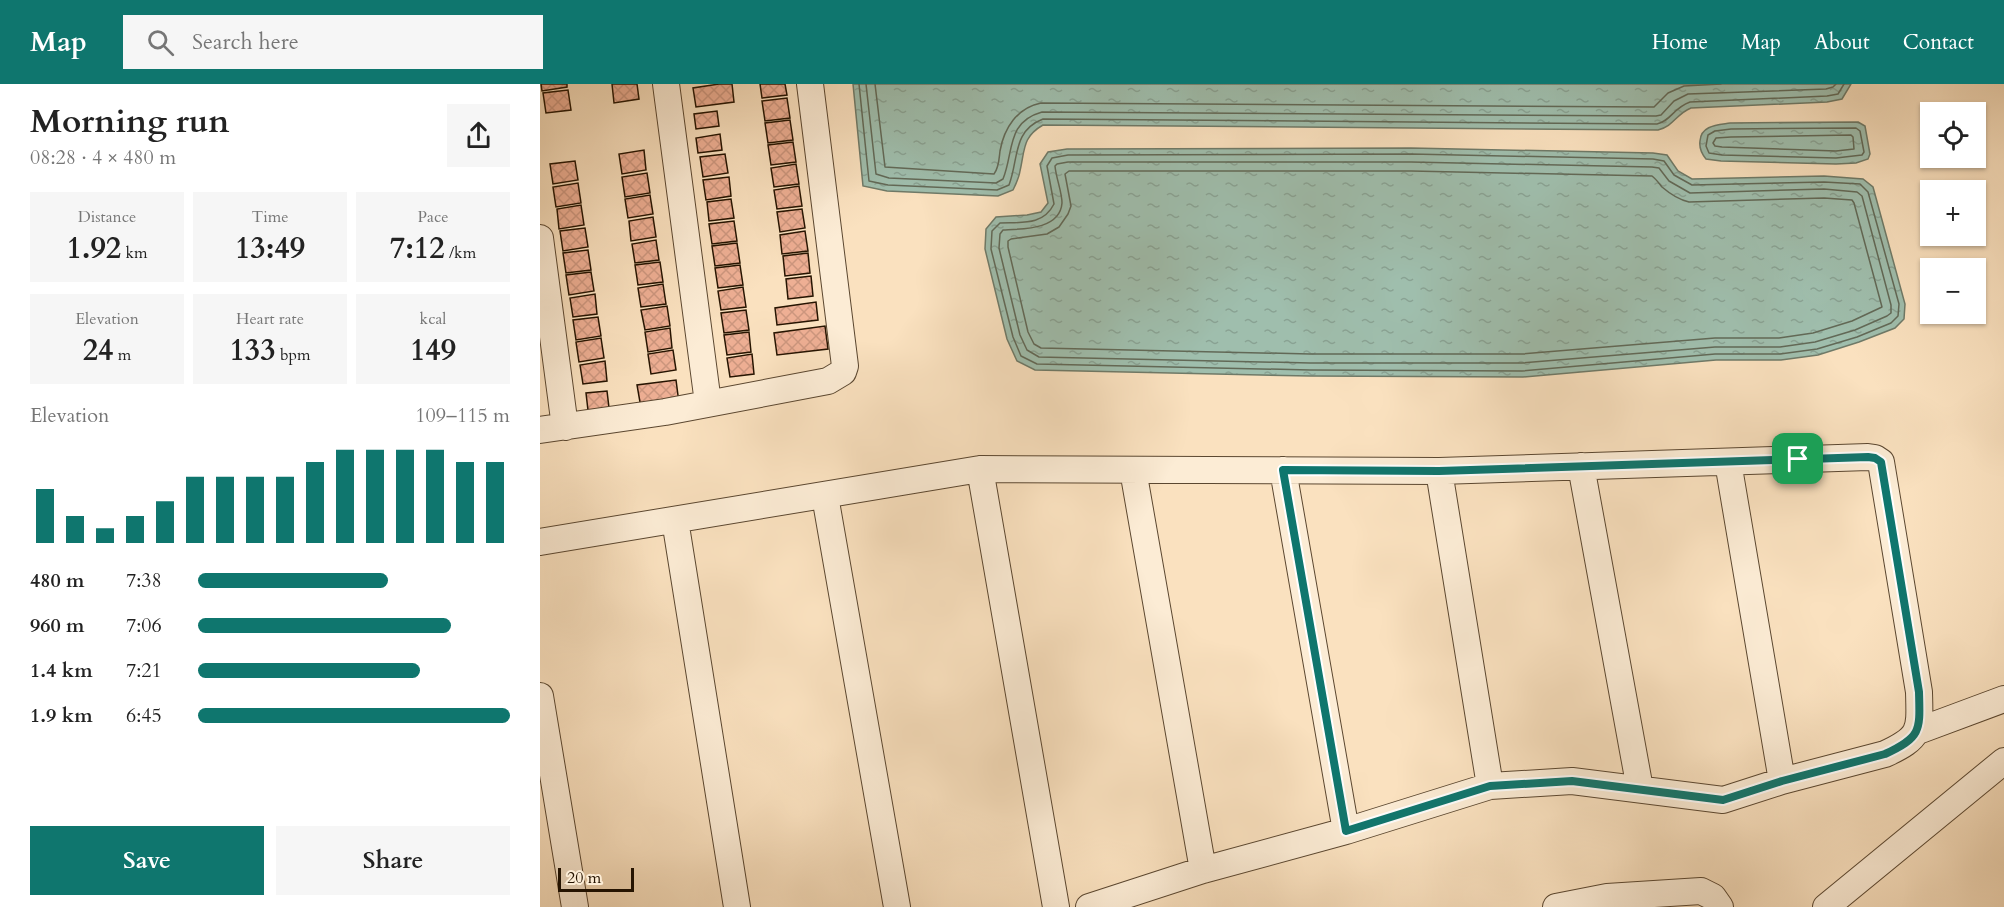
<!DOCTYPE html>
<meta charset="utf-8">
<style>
body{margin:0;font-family:Cardo,serif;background:#f6f6f6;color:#222;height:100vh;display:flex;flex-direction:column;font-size:22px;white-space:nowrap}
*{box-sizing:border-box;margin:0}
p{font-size:20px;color:#767676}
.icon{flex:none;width:33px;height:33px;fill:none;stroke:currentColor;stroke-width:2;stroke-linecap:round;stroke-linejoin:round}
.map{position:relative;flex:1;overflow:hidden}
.side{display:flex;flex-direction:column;background:#fff;width:540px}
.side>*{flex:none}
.tools{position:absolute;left:1380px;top:18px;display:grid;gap:12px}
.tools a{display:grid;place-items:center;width:66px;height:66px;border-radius:0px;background:#fff;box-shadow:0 2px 4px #0004;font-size:30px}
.scale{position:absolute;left:18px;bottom:15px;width:76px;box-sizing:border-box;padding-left:6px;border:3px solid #261401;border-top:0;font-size:16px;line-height:21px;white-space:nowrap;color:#261401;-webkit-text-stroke:4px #fcecd5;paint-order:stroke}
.pin{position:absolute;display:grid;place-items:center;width:51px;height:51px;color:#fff;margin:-26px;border-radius:12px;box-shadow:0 3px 9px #0006}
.round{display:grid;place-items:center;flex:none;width:63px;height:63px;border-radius:0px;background:#f6f6f6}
.head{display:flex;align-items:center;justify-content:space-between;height:102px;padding:0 30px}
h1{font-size:33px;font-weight:700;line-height:45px}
.metrics{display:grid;grid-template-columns:repeat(3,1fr);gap:9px;height:102px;padding:6px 30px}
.metrics div{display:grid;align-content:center;border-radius:0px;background:#f6f6f6;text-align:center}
.metrics b{font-size:30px;font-weight:700}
.metrics small{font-size:16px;font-weight:400}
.metrics p{font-size:16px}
.chart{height:168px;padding:12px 30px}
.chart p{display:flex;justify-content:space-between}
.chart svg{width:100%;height:108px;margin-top:6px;stroke:#0f766e;stroke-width:6}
.action{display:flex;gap:12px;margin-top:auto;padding:12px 30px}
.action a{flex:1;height:69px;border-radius:0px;background:#0f766e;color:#fff;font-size:24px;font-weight:700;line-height:69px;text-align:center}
.action a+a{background:#f6f6f6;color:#222}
ul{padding:0 30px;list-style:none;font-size:20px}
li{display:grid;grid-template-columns:96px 72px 1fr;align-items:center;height:45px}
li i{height:15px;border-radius:8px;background:#0f766e}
header{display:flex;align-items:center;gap:36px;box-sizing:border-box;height:84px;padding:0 30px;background:#0f766e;color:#fff}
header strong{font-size:28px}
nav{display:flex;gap:33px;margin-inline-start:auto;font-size:21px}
.search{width:420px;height:54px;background:#f6f6f6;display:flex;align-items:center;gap:15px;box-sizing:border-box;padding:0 21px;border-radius:0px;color:#767676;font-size:22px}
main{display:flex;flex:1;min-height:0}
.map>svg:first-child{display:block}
.water{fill:url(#water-ripples);stroke:#6f7a68;stroke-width:1.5}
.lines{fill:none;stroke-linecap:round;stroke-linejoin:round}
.shore{stroke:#626957;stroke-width:1.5}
.building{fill:url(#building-cross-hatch);stroke:#261401;stroke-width:1.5}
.minor-casing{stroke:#5b4730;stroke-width:28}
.minor{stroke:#fcecd5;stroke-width:26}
.route-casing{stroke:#fff;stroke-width:12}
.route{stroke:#0f766e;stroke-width:8}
</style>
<header>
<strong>Map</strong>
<div class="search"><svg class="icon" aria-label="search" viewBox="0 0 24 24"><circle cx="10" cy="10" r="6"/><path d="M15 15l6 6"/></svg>Search here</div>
<nav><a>Home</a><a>Map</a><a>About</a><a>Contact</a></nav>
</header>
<main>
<section class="side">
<div class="head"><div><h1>Morning run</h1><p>08:28 · 4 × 480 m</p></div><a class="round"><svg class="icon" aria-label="share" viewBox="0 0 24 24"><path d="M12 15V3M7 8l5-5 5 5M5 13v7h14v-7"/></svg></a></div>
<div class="metrics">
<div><p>Distance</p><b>1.92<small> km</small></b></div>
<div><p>Time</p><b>13:49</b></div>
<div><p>Pace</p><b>7:12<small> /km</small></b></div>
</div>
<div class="metrics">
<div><p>Elevation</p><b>24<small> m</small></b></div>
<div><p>Heart rate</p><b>133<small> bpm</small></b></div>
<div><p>kcal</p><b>149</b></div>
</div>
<div class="chart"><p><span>Elevation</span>109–115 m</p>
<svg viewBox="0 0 160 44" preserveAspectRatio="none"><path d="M5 44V22M15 44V33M25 44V38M35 44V33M45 44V27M55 44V17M65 44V17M75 44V17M85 44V17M95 44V11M105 44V6M115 44V6M125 44V6M135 44V6M145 44V11M155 44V11"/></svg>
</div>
<ul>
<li><b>480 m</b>7:38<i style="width:61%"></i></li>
<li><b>960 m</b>7:06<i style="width:81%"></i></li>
<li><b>1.4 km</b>7:21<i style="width:71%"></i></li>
<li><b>1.9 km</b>6:45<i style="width:100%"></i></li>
</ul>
<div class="action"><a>Save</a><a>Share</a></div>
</section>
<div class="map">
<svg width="1464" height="823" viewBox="0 0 1464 823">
<defs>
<pattern id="water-ripples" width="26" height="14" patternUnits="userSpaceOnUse" patternTransform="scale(1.5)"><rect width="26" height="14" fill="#9fbead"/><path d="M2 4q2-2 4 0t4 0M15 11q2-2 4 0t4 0" fill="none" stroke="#89a293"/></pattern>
<pattern id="building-cross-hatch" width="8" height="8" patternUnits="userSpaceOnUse" patternTransform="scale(1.5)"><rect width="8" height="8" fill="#eeaf94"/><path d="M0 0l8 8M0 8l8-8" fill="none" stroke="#cc967e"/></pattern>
</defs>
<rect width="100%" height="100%" fill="#fae1bf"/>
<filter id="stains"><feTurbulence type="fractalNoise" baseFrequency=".00333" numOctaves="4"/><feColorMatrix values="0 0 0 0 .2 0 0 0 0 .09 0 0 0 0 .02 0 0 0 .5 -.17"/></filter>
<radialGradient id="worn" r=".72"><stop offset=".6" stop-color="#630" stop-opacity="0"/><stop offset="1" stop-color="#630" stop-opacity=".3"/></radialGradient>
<path class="water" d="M313 0H1311L1302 15 1287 18 1151 24C1136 30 1134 42 1118 46L503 41C482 53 485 66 480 87 479 94 476 100 473 106L458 112 347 107 323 102Z
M1318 38 1325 42 1330 70 1328 75 1316 79 1296 80 1181 77 1166 75C1161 69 1159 64 1160 57 1161 41 1178 41 1190 39Z
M871 64 1113 69 1127 71 1138 87 1152 95 1284 92 1323 95 1333 103 1365 220 1364 235 1355 244 1319 258 1278 271 1241 276H1176L983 293 770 292 495 286 477 277 467 255 445 165 446 145 456 133 487 131 501 128 508 119 500 80 508 68 527 65Z"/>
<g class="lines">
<path class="shore" d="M319 0 329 97 348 101 457 106 469 101C479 75 472 47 503 35L1117 40C1131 37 1133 24 1150 18L1287 12 1298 10 1304 0
M326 0 336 90 349 94 456 99 463 95C474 68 466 38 502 28L1116 32 1121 31 1134 17 1148 10 1286 5 1293 3 1296 0
M335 0 345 83 454 90C459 84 459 75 460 67 464 44 477 24 501 19L1114 23 1128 9 1144 2 1181 0
M1316 44 1320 47 1324 68 1322 71 1296 74 1182 71 1169 69 1166 62 1168 51 1175 47 1191 45Z
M1311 51 1313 53 1314 65 1296 67 1182 63 1175 62 1173 59 1176 54 1191 53Z
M871 70 1113 75 1124 77 1134 91 1152 101 1284 98 1320 100 1328 108 1359 220 1358 232 1351 239 1317 253 1277 265 1240 270H1175L982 287 770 286 497 280 481 272 473 253 451 165 452 147 460 139C481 138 503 142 514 120L507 82 512 74 528 71Z
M528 78H871L1112 83 1119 84 1129 97 1150 109 1284 105 1317 108 1322 112 1351 221V229L1347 232 1315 246 1275 258 1240 263H1175L982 279H770L499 273 487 266 480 251 459 164 460 150 463 146C482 145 520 146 522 119 522 108 516 94 515 82L517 80Z
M529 87H871L1112 92C1116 95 1118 98 1122 103 1129 109 1140 116 1149 118L1284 114 1312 116 1314 119 1342 223 1312 237 1273 249 1239 254H1175L982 270H770L501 264 494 260 488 248 468 163V157L471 155 507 150 519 143 528 130 531 122 525 90Z"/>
</g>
<path class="building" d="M1 0H27V3L2 7Z
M72 0H97L99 15 74 19Z
M179 0H192L194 18 156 23 153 4Z
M220 0H245L247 11 222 14Z
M28 6 31 26 6 29 3 9Z
M247 14 250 34 225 37 222 17Z
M177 27 179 42 156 45 154 30Z
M250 36 253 56 228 59 225 39Z
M180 50 182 66 158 69 156 54Z
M253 58 256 78 231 81 228 61Z
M104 66 106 86 82 90 79 70Z
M185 70 188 89 163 93 160 73Z
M35 77 38 96 13 100 10 80Z
M256 80 259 100 234 103 231 84Z
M107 89 110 109 85 113 82 93Z
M189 93 191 112 166 116 163 96Z
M38 99 41 119 16 123 13 103Z
M259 102 262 122 237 125 234 106Z
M110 111 113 130 88 134 85 115Z
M191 115 194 134 169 137 167 118Z
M41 121 44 141 19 145 17 125Z
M262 125 265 144 240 148 237 128Z
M113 133 116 153 91 157 89 137Z
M194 137 197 157 172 160 169 140Z
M45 144 48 163 23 167 20 147Z
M265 147 268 167 242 170 240 151Z
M116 156 119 176 95 179 92 160Z
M197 159 200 179 175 182 172 162Z
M48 166 51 186 26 189 23 169Z
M268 169 270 189 245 192 243 172Z
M120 178 123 198 98 201 95 181Z
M200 181 203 201 178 204 175 184Z
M51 188 54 207 29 211 26 191Z
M271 192 273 212 248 215 246 195Z
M123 200 126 220 101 223 98 204Z
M203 203 206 223 181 226 178 207Z
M55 210 57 230 33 233 30 214Z
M276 218 278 236 237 241 235 224Z
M127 222 130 242 105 246 101 226Z
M206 226 209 246 184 249 181 229Z
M58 233 61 252 36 256 33 236Z
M285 242 288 265 237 271 234 249Z
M130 244 132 264 108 268 105 248Z
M209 248 211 268 187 271 184 251Z
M61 254 64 274 39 278 36 258Z
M133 266 136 286 111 290 108 270Z
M212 270 214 290 190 293 187 274Z
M65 277 67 297 43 300 40 281Z
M136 296 139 319 101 324 97 301Z
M67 307 70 332 49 335 46 309Z"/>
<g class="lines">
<g class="minor-casing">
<path id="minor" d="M126 0 168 319
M0 154 25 343
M0 346 125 328 288 297 303 288 305 282 270 0
M1188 378 1242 697
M1041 382 1100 705
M440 385 516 823
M593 386 663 786
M743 386 806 747
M899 387 950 702
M285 412 357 823
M135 436 197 823
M0 458 440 385 899 387 1328 373 1335 374 1341 378 1379 608C1380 646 1382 653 1345 670L1242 697 1183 716 1032 697 950 702 806 747 663 786 549 823
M0 612 35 823
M1378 647 1464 615
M1016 823 1067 813 1161 807 1173 813 1180 823
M1286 823 1464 677"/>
</g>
<use href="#minor" class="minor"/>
</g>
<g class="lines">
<g class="route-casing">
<path id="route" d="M1328 373 1335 374 1341 378 1379 608C1380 646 1382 653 1345 670L1242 697 1183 716 1032 697 950 702 806 747 743 386 899 387Z"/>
</g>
<use href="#route" class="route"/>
</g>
<rect width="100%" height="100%" filter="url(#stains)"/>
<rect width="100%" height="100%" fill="url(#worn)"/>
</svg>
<div class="tools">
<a><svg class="icon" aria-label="locate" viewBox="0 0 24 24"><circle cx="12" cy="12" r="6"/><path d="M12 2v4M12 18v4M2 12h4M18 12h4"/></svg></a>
<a>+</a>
<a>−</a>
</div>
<div class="scale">20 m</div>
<div class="pin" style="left:1258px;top:375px;background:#1e9e55"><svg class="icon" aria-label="arrive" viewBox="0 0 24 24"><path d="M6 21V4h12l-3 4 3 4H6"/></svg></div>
</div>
</main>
